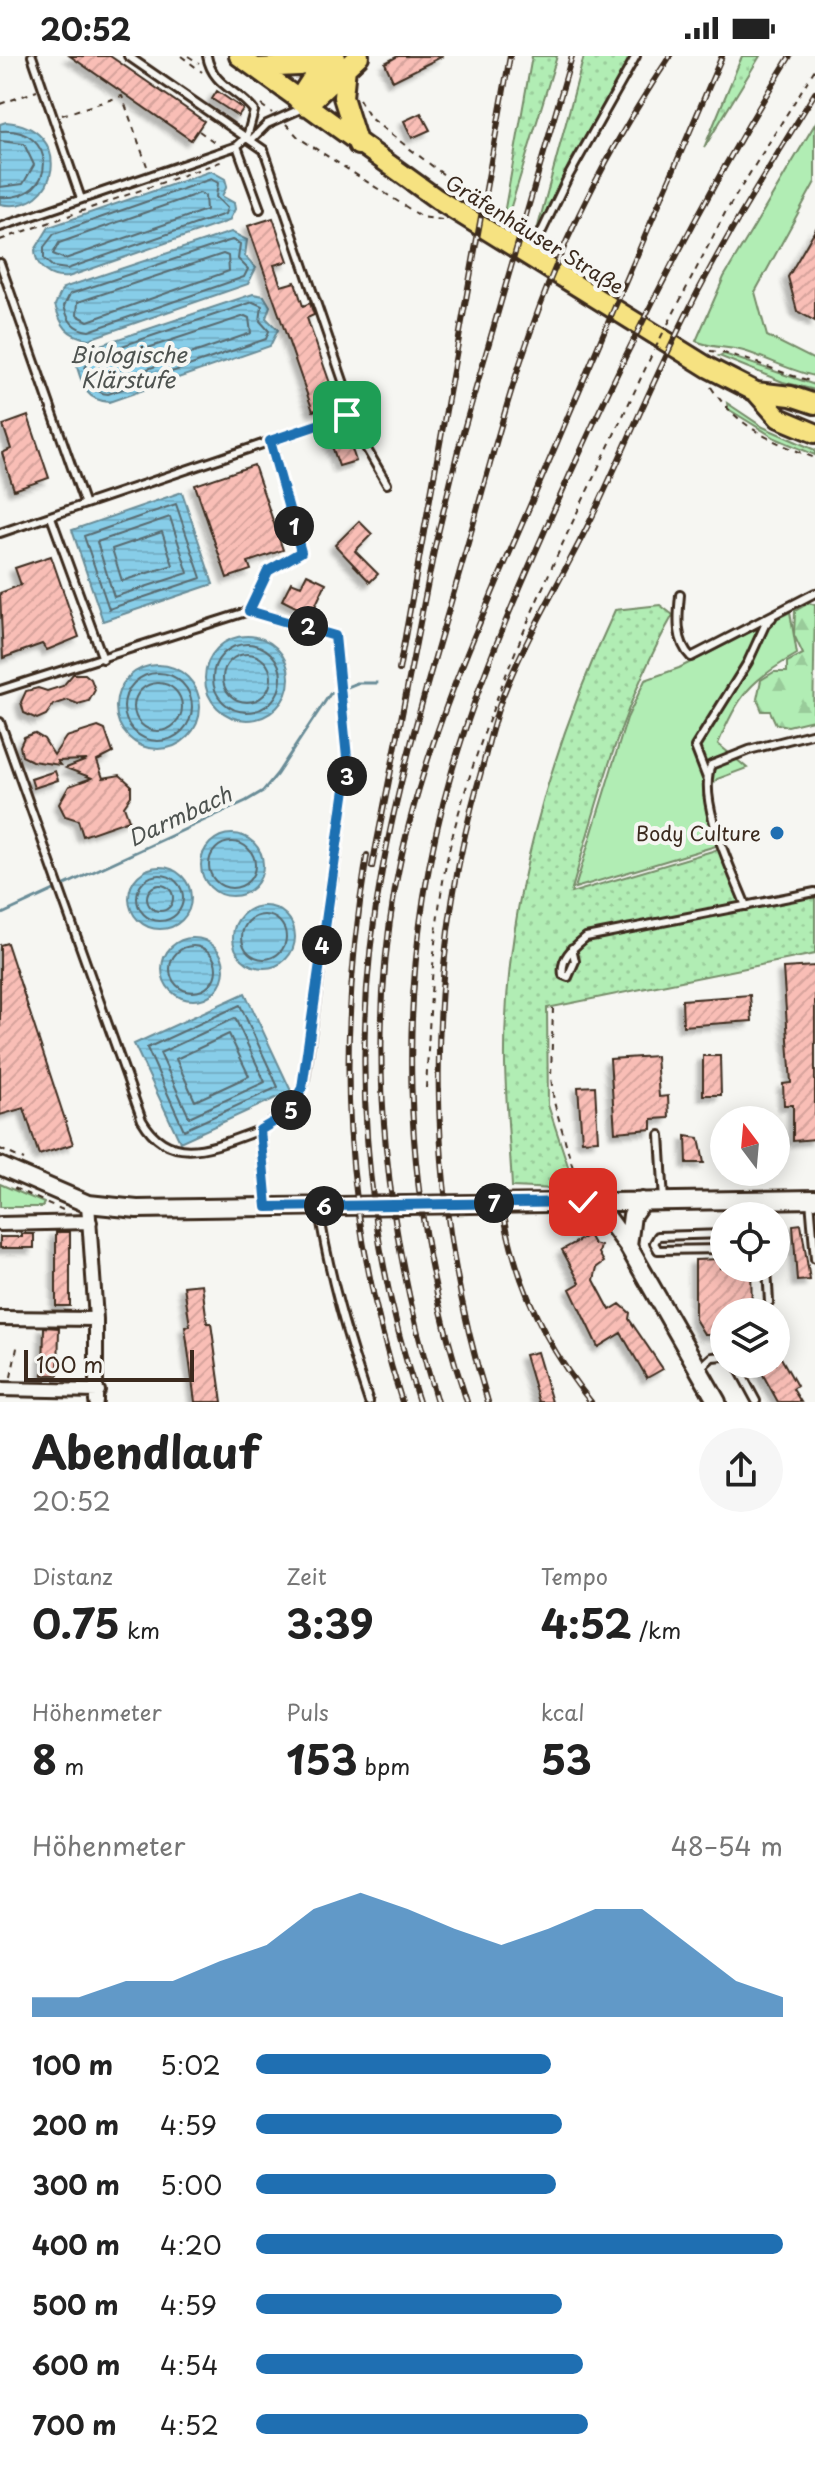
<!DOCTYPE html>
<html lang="de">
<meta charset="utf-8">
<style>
body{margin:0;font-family:"Playpen Sans",sans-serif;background:#f6f6f6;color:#222;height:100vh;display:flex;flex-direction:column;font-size:30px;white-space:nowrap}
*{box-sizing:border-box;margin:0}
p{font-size:26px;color:#767676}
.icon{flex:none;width:44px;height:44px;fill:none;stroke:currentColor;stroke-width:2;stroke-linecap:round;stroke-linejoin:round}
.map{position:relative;height:1346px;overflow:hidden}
.details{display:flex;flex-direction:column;background:#fff;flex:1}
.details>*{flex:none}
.needle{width:52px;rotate:344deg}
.buttons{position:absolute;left:710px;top:1050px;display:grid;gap:16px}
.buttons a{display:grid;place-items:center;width:80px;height:80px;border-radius:50%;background:#fff;box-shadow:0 4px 20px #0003;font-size:40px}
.scale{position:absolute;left:24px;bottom:20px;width:170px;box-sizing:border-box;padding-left:8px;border:4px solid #3b2a1e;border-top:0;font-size:22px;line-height:28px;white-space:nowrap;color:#3b2a1e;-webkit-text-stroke:6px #f6f6f2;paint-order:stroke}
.pin{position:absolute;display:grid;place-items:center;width:68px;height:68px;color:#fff;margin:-34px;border-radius:16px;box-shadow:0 4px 12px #0006}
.km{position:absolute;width:40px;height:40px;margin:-20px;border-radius:50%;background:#222;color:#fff;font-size:22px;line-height:40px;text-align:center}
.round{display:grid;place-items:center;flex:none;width:84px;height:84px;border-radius:42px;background:#f6f6f6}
.summary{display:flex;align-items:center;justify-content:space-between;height:136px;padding:0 32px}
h1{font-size:44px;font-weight:700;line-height:60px}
.stats{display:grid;grid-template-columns:repeat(3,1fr);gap:12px;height:136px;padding:8px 32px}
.stats div{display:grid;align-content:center}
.stats b{font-size:40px;font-weight:700}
.stats small{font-size:22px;font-weight:400}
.stats p{font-size:22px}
.chart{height:224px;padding:16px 32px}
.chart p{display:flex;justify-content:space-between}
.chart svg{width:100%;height:144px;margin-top:8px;fill:#1f6fb2;opacity:.7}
ul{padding:0 32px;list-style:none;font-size:26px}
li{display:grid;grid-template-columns:128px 96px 1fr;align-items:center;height:60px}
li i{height:20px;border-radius:10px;background:#1f6fb2}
.status{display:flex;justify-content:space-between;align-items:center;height:56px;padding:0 40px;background:#fff;direction:ltr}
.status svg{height:22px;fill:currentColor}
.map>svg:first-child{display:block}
.grass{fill:#b1edb4;stroke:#768c69;stroke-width:2}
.forest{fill:url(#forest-firs);stroke:#768c69;stroke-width:2}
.park{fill:url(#park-dots);stroke:#768c69;stroke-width:2}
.water{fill:url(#water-rules);stroke:#698c97;stroke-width:2}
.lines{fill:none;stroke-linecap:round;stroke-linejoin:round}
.shore{stroke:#596b6f;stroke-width:2}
.stream{stroke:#698c97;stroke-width:3}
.building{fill:url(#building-hatch);stroke:#3b2a1e;stroke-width:2;filter:url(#shadow)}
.lane-casing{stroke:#3b2a1e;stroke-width:12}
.street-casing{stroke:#3b2a1e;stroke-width:18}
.secondary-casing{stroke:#3b2a1e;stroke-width:22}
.primary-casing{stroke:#3b2a1e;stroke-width:24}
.path{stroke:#3b2a1e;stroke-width:2;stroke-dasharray:6 6;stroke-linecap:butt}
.lane{stroke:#f6f6f2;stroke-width:6}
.street{stroke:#f6f6f2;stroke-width:12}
.secondary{stroke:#f6f6f2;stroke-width:16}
.primary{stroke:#f6e281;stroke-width:18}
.rail-casing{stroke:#3b2a1e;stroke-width:6}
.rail{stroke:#f6f6f2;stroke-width:3;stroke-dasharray:9;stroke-linecap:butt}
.path-bridge{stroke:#3b2a1e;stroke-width:2;stroke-dasharray:6 6;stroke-linecap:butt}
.route-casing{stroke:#fff;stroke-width:16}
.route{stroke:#1f6fb2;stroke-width:10}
.poi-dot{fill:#1f6fb2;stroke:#f6f6f2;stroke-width:3}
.labels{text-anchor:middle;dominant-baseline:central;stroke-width:8;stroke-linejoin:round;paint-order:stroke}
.street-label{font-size:20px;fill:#3b2a1e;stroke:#f6f6f2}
.poi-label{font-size:20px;fill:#3b2a1e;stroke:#f6f6f2;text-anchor:end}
.water-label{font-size:22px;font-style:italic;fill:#4e5350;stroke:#f6f6f2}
</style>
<div class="status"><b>20:52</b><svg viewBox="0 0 49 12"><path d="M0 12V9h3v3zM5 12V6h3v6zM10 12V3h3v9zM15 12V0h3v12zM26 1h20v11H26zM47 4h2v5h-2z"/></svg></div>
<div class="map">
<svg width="815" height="1346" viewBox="0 0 815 1346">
<defs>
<pattern id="forest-firs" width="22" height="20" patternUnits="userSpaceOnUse" patternTransform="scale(2)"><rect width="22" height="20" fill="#b1edb4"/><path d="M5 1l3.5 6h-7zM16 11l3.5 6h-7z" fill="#99cb9a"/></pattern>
<pattern id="park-dots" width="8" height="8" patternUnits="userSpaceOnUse" patternTransform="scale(2)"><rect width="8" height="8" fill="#b1edb4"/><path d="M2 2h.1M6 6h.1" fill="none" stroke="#99cb9a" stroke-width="1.8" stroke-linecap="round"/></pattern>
<pattern id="water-rules" width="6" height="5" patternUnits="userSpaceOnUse" patternTransform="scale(2)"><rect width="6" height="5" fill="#87cde8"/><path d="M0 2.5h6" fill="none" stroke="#75b0c7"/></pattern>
<pattern id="building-hatch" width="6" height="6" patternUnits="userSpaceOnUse" patternTransform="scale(2)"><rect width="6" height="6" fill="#f9beb6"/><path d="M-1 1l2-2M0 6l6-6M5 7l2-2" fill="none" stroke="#d6a39c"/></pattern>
<filter id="shadow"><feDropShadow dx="-5" dy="5" stdDeviation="2" flood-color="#0004"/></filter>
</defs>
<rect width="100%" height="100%" fill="#f6f6f2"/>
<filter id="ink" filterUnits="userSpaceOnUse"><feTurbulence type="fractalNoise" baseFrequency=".0125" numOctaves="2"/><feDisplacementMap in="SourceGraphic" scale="16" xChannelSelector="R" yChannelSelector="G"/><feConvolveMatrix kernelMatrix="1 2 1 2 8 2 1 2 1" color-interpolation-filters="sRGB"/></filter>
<g filter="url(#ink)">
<path class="grass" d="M815 68V126L755 236 767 280 815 304V320C791 315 771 304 747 296 730 290 713 293 696 285L724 221Z
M724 298 815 329V334L783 326 719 300Z
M727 347 763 371 815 394V399L775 382 728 353Z
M790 556 797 598C749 625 739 639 718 688L747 712 717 723 703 740 719 789 575 832 627 662 645 624 679 612Z
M0 1128 44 1147 42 1151H0Z"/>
<path class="forest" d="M809 547 815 549 813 664 788 670 776 668 770 655H762L757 643 761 624 774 616H787V606L803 598 794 579 795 555Z"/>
<path class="park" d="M532 0H557L505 170 502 169Z
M584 0H632L569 108 536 178Z
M742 0H760L704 92Z
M660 549 673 559C623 646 598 741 571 837L719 793 742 854 815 841V898L547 952 548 1049 570 1116 567 1128 556 1133 512 1131C510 1090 506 1049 505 1008 503 853 550 693 615 554Z"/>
<path class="water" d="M6 66C75 71 60 160 0 148V68Z
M211 115 225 123 227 130 222 140 234 147 235 153 229 165 68 221C50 223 36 212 35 194L49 171Z
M231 176 247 184 245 200 256 212 248 228 89 283C67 280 61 270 55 249L63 232Z
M253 238 264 240 270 250 266 262 278 274 270 290 109 346C86 344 83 331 77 311L85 294Z
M182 436 213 528 103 565 72 474Z
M205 622a42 42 0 1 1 84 0a42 42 0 1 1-84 0Z
M116 651a42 42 0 1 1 84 0a42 42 0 1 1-84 0Z
M201 809a31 31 0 1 1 62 0a31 31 0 1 1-62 0Z
M129 842a31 31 0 1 1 62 0a31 31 0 1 1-62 0Z
M233 881a31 31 0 1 1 62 0a31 31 0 1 1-62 0Z
M162 913a31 31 0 1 1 62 0a31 31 0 1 1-62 0Z
M245 937 291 1035 180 1086 134 988Z"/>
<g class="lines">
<path class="shore" d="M0 75C58 70 59 145 0 141
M0 85 24 88 34 109 23 128 0 131
M211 123 218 127 216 141 227 152 225 158 67 213 53 211 44 203V191L54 178Z
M200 137 205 140 206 154 65 203 53 198 59 187Z
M232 184 240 188 238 203 248 213 244 221 89 275C73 273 68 265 64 250L70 238Z
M223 198 228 200 229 215 88 265 77 259 78 246Z
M253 246 262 250 260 265 269 275 266 283 108 338C92 337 89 326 85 312L92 300Z
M245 260 249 262 251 277 107 327 99 324 96 313 99 308Z
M176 448 201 522 109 553 84 480Z
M170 461 188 517 114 541 97 486Z
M162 476 173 509 122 525 112 493Z
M213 622a34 34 0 1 1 68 0a34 34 0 1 1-68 0Z
M223 622a24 24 0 1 1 48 0a24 24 0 1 1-48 0Z
M124 651a34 34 0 1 1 68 0a34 34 0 1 1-68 0Z
M134 651a24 24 0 1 1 48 0a24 24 0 1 1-48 0Z
M209 809a23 23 0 1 1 46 0a23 23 0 1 1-46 0Z
M137 842a23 23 0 1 1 46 0a23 23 0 1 1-46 0Z
M147 842a13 13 0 1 1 26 0a13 13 0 1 1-26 0Z
M242 881a22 22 0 1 1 44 0a22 22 0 1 1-44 0Z
M170 913a23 23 0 1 1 46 0a23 23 0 1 1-46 0Z
M240 949 278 1031 184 1074 147 992Z
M235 962 265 1026 189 1061 160 997Z
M229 978 249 1020 195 1045 176 1003Z"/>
<path class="stream" d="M0 859 246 745 263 735 277 718 330 638 357 627H377"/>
</g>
<path class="building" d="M70 0H110L204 65 191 84Z
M398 0H443L393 25 385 7Z
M217 35 243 53 238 60 212 43Z
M421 57 430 74 412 82 404 65Z
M273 162 288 205 274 209 281 230 295 226 303 250 310 247 314 259 307 262 337 347 313 355 248 170Z
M815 174V265L797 255 788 221Z
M28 360 49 422 14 434 2 397 11 393 3 369Z
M344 370 356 405 339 410 327 376Z
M254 409 283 494 248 506 251 514 227 522 195 429Z
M359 465 372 478 355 495 378 518 370 526 335 489Z
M51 500 79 581 47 594 42 588 3 602 0 537 21 529 15 512Z
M307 518 326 527 311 559 282 544 291 526 301 530Z
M73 618H85L91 623 95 634 89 645 78 648 68 644 53 649 46 659 37 663 24 657 21 646 26 635 38 632 47 635 63 630Z
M98 671 105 674 113 697 97 705 103 722 120 719 131 729V740L124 750 129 764 83 780 78 764 65 760 59 748 69 730 92 722 66 712 87 704 57 705 60 709 32 705 22 700 20 690 24 681 34 677 44 683 54 699 66 681Z
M55 715 58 724 34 732 31 723Z
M7 887 73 1088 39 1099 24 1052 0 1059V889Z
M815 910V1083L793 1085V1049H784L783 1028 791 1027 783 912Z
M750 939 752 965 683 970 682 944Z
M656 1000 659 1041 668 1040 669 1062 652 1063V1073L615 1076 610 1003Z
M703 1000H720L721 1039H703Z
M595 1030 598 1084 582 1085 578 1031Z
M686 1080 699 1082 704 1107H687Z
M801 1168 810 1224 797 1225 793 1169Z
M56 1176H70V1250H56Z
M22 1178H34V1192H0V1181H22Z
M589 1179 594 1188 601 1190 599 1197 604 1206 597 1211 594 1224 610 1254 620 1248 630 1257 629 1263 663 1313 647 1322 621 1277 598 1291 570 1233 580 1227 562 1194Z
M720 1203V1212H751L752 1256H721V1278H704L695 1263V1204Z
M202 1228 207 1267H211L222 1346H195L185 1271 190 1270 184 1230Z
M44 1271 59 1272 58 1319H43Z
M776 1293 797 1330 793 1333 801 1346H778L757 1308H776Z
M537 1296 552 1346H539L525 1299Z"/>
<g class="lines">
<g class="lane-casing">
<path id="lane" d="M32 0 81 143
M251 84 267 68 305 51
M237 90 260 153
M0 171 237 90 247 81 254 55C238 33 213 31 207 0
M531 198 568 121 636 0
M0 207 84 446
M347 359 387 428
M51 461 103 603
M0 477 354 357 264 94 128 0
M680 539C678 560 675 585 691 601L815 537
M249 555 268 515 301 496 270 385
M0 634 249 555 335 580 348 712 305 1022 294 1050 260 1074
M0 666 142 1064C171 1114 217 1089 260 1074L267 1150
M707 722 695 691 748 606 765 569 772 562
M746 850C732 814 697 746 711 709L749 694 815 677
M572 892 575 905 568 921 563 919C560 901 574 891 586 881L815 836
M660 1079 664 1145
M758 1144 759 1160
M810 1144 815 1203
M319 1154C329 1220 348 1283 369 1346
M724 1178 658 1180 654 1187 658 1194 724 1193
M767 1212 769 1246
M736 1308 756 1345
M701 1311 712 1301 724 1300"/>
</g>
<g class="street-casing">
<path id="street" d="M88 1148 96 1263V1346
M0 1168 90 1166
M0 1262 96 1263
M0 1333 98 1335"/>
</g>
<g class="secondary-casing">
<path id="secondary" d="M0 1110 88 1148 137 1153 815 1143
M596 1146 628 1190 717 1346
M628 1190 632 1159 642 1145"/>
</g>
<g class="primary-casing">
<path id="primary" d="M239 0 437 143 709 312 756 336 791 340 815 348
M346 11 343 41 358 89
M256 12 299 10 335 0
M298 44 311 24 336 2
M306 50 359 0
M756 336 779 362 815 377"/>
</g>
<path class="path" d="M181 0 202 16
M188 0 199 7
M359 43 371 63 448 122 457 137
M0 48 37 35
M261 49 272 57
M62 59 122 40 147 110
M286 68 299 82 422 161 442 164
M199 75 217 88
M0 184 223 105
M668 268 725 157 815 13
M710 295C746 299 779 318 815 326
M711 331C737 371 771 385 815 402
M553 952 551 1021 554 1046 579 1133
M426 1032C431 947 432 857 454 774 499 606 581 451 654 294
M0 1093 24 1104
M14 1132 63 1154
M11 1321 18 1287"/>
<use href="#lane" class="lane"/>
<use href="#street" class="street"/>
<use href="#secondary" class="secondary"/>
<use href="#primary" class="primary"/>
<g class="rail-casing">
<path id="rail" d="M399 614 510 0
M367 799C335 993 343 1158 402 1346
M372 811 435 490 458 394 572 0
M504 1159C517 1229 546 1291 591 1346
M419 1346C363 1176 349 991 382 815 401 711 433 609 462 508 489 413 513 316 550 224 582 145 623 71 670 0
M437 1346C387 1181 365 1004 395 833 419 695 480 566 535 438 597 292 660 146 722 0
M467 1346C399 1142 392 922 452 715 482 612 528 512 572 414 637 271 707 134 790 0
M488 1346C425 1141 422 922 481 716 488 691 493 665 502 642 528 576 566 516 596 453 628 385 657 316 691 249 728 176 772 107 815 37"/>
</g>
<use href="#rail" class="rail"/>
<path class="path-bridge" d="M655 293 666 271"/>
</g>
</g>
<g class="lines" filter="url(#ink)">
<g class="route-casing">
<path id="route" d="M347 359 270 385 301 496 268 515 249 555 335 580 348 712 302 1032 287 1058 260 1074 267 1151 583 1146"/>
</g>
<use href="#route" class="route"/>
</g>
<circle class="poi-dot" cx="777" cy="777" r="8"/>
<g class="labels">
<g class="street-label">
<text transform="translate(535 178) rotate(32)">Gräfenhäuser Straße</text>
</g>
<g class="poi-label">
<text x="761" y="777">Body Culture</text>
</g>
<g class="water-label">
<text x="128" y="297">Biologische<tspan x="128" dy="25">Klärstufe</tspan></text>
<text transform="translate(179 759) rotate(-25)">Darmbach</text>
</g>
</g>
</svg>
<div class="buttons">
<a><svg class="needle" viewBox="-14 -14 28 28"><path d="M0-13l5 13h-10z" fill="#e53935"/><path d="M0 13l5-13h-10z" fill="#767676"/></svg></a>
<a><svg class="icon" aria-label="locate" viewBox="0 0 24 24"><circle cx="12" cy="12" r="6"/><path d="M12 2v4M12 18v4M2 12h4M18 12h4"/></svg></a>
<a><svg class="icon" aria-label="layers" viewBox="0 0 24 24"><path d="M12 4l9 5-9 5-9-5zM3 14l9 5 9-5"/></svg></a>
</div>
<div class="scale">100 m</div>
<div class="pin" style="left:347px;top:359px;background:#1e9e55"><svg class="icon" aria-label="arrive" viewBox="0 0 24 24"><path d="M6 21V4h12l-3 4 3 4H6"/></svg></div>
<div class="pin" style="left:583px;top:1146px;background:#d93025"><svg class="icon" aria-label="check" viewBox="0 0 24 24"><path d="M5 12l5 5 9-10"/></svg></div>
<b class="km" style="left:294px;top:470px">1</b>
<b class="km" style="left:308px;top:570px">2</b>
<b class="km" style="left:347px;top:720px">3</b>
<b class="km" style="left:322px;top:889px">4</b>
<b class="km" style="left:291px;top:1054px">5</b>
<b class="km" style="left:324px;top:1150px">6</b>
<b class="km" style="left:494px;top:1147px">7</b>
</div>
<section class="details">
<div class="summary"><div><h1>Abendlauf</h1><p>20:52</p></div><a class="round"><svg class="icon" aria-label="share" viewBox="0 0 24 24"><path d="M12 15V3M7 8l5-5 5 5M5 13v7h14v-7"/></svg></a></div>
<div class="stats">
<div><p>Distanz</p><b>0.75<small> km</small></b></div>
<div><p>Zeit</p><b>3:39</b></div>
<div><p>Tempo</p><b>4:52<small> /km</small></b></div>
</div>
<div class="stats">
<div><p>Höhenmeter</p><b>8<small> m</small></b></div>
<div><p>Puls</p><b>153<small> bpm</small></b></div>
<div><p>kcal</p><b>53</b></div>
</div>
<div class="chart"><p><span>Höhenmeter</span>48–54 m</p>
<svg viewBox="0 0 160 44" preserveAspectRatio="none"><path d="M0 44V38L10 38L20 33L30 33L40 27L50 22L60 11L70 6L80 11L90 17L100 22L110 17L120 11L130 11L140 22L150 33L160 38V44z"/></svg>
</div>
<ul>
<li><b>100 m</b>5:02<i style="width:56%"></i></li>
<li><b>200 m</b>4:59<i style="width:58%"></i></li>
<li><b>300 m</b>5:00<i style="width:57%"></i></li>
<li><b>400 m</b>4:20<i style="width:100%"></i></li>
<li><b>500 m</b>4:59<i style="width:58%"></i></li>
<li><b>600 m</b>4:54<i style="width:62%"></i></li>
<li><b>700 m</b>4:52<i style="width:63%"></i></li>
</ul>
</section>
